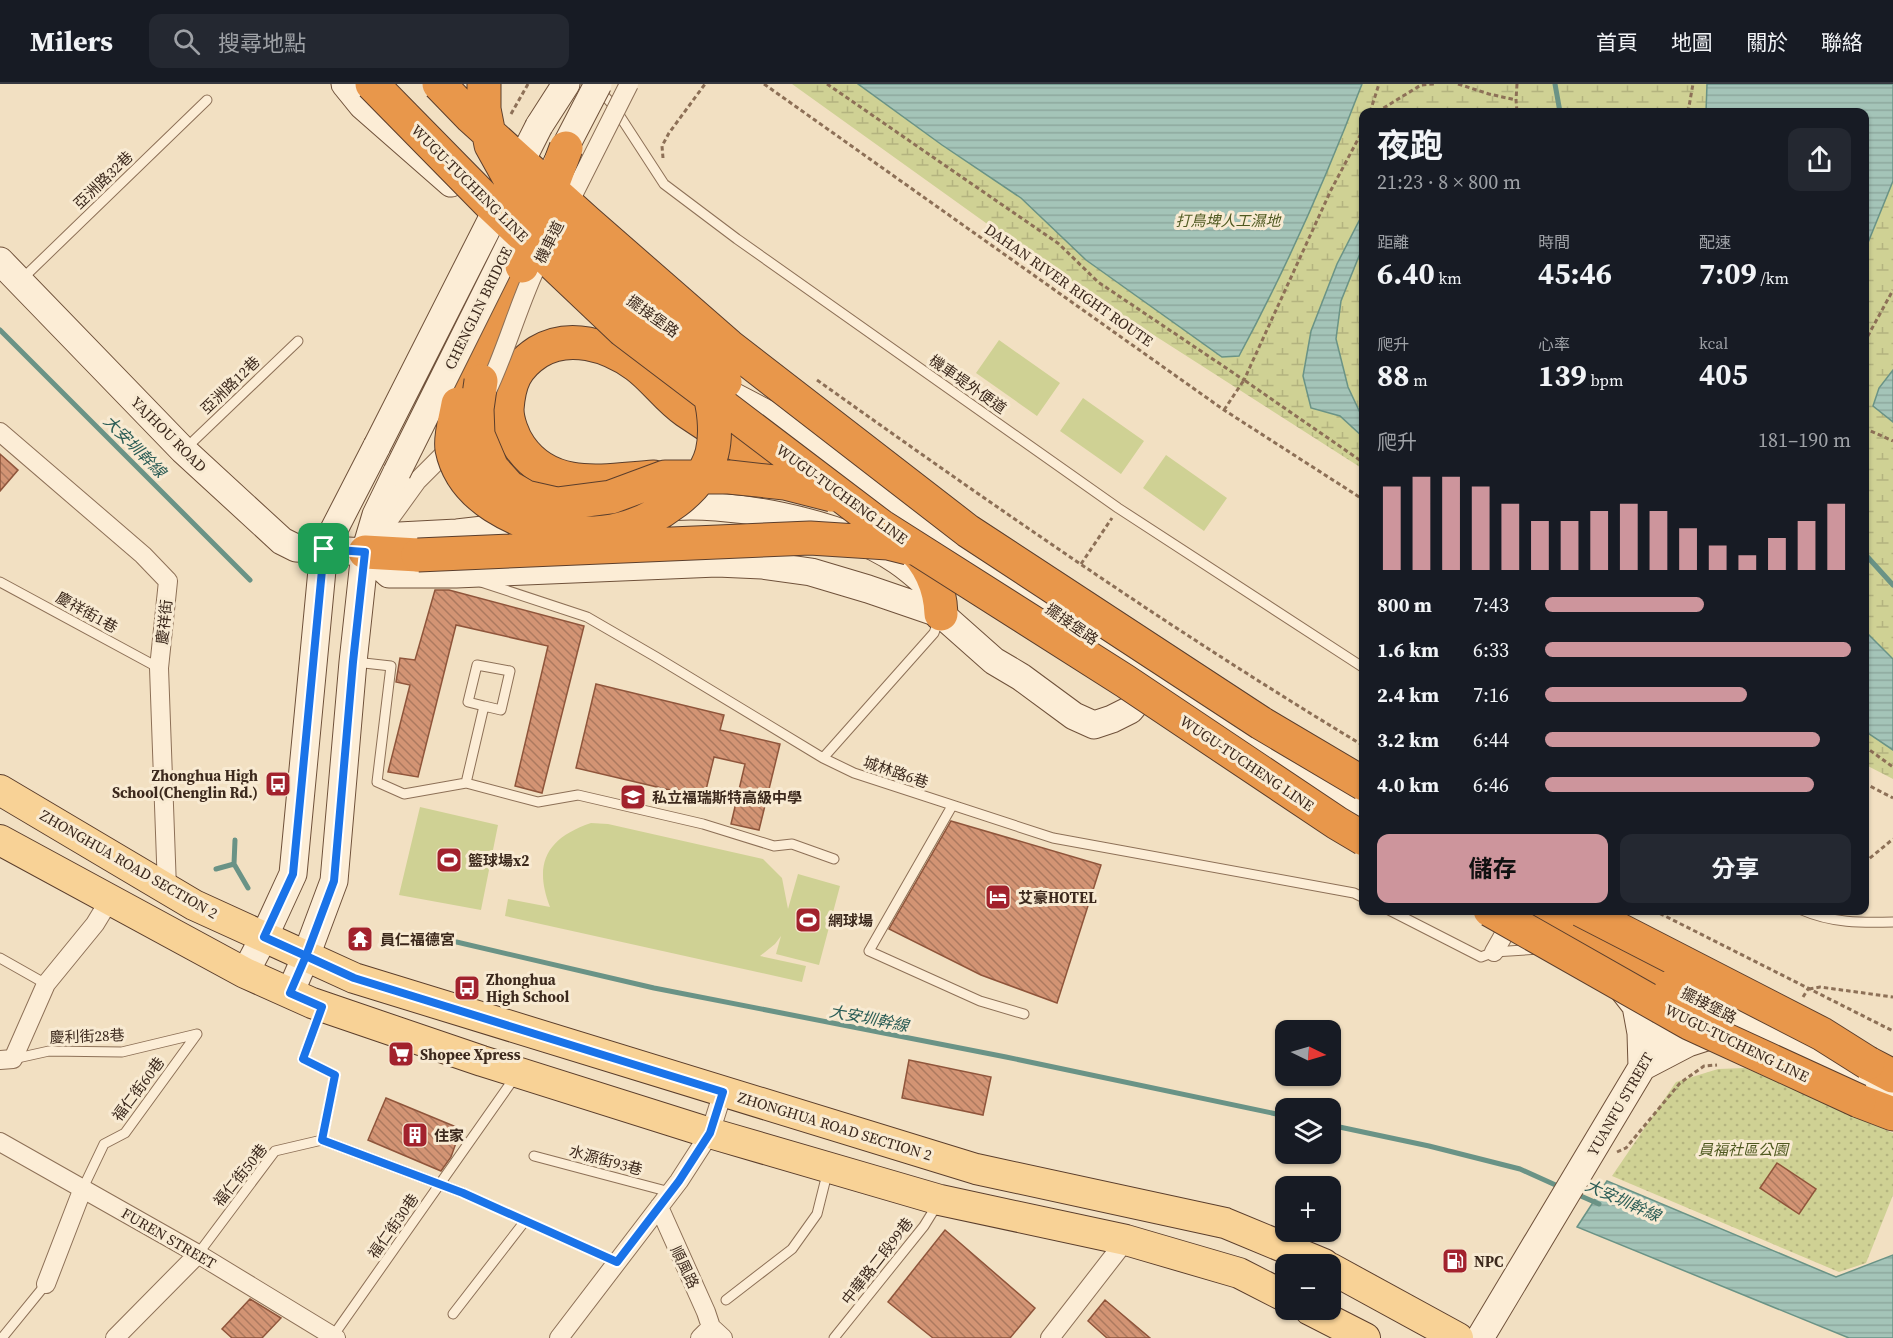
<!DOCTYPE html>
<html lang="zh-TW">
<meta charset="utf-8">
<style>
body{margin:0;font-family:"Source Serif 4","Noto Sans TC",serif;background:#242831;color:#f1f3f6;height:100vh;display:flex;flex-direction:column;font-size:22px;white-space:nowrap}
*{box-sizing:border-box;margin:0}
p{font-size:20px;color:#9ea1a6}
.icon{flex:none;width:33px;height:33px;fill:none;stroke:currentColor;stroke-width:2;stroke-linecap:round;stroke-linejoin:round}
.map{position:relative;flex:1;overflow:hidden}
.drawer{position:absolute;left:1359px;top:24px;width:510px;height:807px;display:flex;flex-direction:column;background:#171b24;border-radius:12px;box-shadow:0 2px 4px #0004}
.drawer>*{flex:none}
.needle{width:39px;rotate:95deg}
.buttons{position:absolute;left:1275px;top:936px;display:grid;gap:12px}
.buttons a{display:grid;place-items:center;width:66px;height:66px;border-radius:12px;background:#171b24;box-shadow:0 2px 4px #0004;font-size:30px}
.pin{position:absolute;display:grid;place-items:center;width:51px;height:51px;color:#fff;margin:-26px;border-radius:12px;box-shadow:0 3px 9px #0006}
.round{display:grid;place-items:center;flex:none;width:63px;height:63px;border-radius:12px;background:#242831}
.headline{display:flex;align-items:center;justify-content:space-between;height:102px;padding:0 18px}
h1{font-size:33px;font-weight:700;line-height:45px}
.stats{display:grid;grid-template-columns:repeat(3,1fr);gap:9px;height:102px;padding:6px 18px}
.stats div{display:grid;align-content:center}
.stats b{font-size:30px;font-weight:700}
.stats small{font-size:16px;font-weight:400}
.stats p{font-size:16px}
.chart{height:168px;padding:12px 18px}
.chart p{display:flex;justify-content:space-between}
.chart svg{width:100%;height:108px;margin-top:6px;stroke:#cd959c;stroke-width:6}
.button{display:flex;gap:12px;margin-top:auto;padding:12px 18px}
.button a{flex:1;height:69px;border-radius:12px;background:#cd959c;color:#111;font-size:24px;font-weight:700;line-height:69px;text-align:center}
.button a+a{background:#242831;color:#f1f3f6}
ul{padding:0 18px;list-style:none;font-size:20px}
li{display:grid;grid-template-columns:96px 72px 1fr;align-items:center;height:45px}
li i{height:15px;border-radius:8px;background:#cd959c}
header{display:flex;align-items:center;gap:36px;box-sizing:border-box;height:84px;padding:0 30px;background:#171b24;border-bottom:2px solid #363941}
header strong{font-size:28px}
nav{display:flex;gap:33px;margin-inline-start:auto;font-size:21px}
.search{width:420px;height:54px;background:#242831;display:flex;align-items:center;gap:15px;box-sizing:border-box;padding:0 21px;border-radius:12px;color:#9ea1a6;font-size:22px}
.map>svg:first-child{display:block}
.grass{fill:#cfd194}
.wetland{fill:url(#wetland-marsh)}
.park{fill:url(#park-dots)}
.water{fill:url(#water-rules);stroke:#6a9386;stroke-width:1.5}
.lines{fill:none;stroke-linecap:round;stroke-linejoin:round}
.stream{stroke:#6a9386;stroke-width:5}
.building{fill:url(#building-back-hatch);stroke:#8f553b;stroke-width:1.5}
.lane-casing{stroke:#8d7057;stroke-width:11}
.street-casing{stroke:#8d7057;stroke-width:20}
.secondary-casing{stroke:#6f513a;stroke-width:29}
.primary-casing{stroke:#5b3e2c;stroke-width:32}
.highway-casing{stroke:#5b3e2c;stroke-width:35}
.path{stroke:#8d7057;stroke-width:3;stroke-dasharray:4.5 3;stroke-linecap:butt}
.lane{stroke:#fcedd6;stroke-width:9}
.street{stroke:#fcedd6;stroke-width:18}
.secondary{stroke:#fcedd6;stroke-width:27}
.primary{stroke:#f8d296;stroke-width:30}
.highway{stroke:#e8974b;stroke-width:33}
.street-bridge-casing{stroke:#8d7057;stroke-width:20;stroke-linecap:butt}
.secondary-bridge-casing{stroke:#6f513a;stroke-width:29;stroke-linecap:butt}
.highway-bridge-casing{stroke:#5b3e2c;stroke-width:35;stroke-linecap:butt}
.path-bridge{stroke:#8d7057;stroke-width:3;stroke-dasharray:4.5 3;stroke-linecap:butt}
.street-bridge{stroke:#fcedd6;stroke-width:18}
.secondary-bridge{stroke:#fcedd6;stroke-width:27}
.highway-bridge{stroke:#e8974b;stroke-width:33}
.route-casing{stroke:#fff;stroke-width:12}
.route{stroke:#1a73e8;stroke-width:8}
.labels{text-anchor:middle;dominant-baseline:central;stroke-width:6;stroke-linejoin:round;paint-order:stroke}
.street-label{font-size:15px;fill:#3c291d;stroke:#f8ead2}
.park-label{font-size:15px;font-style:italic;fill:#505a21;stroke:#f8ead2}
.poi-label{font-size:15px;font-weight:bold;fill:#3c291d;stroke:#f8ead2;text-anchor:start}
.water-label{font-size:16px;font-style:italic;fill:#2b5d56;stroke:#f8ead2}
</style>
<header>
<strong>Milers</strong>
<div class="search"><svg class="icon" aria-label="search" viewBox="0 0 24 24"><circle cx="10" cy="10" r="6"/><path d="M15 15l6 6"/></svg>搜尋地點</div>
<nav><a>首頁</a><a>地圖</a><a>關於</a><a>聯絡</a></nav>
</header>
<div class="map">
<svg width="1893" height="1254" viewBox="0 0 1893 1254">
<defs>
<pattern id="wetland-marsh" width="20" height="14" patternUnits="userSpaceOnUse" patternTransform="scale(1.5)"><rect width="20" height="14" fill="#cfd194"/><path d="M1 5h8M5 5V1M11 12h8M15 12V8" fill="none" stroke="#b3b37f"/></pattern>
<pattern id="park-dots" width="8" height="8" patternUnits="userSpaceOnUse" patternTransform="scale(1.5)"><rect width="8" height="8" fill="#cfd194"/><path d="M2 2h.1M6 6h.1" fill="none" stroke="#b3b37f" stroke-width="1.8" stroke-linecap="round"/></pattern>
<pattern id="water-rules" width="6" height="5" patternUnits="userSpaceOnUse" patternTransform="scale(1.5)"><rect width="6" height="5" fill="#a4c4b8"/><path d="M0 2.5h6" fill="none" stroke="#8ea89e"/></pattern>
<pattern id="building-back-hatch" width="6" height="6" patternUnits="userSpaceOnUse" patternTransform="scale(1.5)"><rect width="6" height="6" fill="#d39474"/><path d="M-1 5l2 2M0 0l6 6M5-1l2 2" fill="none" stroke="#ac795f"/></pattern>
</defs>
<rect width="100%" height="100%" fill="#f2e0c2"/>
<path class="grass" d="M999 256 1060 299 1037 332 976 289Z
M1083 314 1144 357 1121 390 1060 347Z
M1166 371 1227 414 1204 447 1143 404Z
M420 723 498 741 481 826 399 811Z
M591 739 608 740 763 775 782 794 788 825 798 790 840 802 819 881 776 870 781 852 775 860 760 872 806 882 802 898 505 832 508 815 550 823C533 779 547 754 591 739Z"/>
<path class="wetland" d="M792 0H1893V695L1864 680V28H1364L1363 385 1046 182Z"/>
<path class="park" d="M1745 984 1893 1049V1111L1866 1179 1839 1188 1612 1092 1676 998 1718 985Z"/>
<path class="water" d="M858 0H1362C1327 92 1286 185 1239 272L1222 273 1086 176 1021 114 942 61Z
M1707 0H1893V97L1865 166 1864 28H1706Z
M1363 129V162L1341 217 1336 255 1348 303 1363 335V353L1340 332 1311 324 1303 292 1311 247 1337 180Z
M1893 286V338L1873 322 1879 304Z
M1864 546 1893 575V666L1865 647Z
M1607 1097 1836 1193 1893 1171V1254H1849L1577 1143Z"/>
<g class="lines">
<path class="stream" d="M1555 0 1560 28
M0 246 250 496
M1864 469 1893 501
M235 756 234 780 248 804
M216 785 234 780
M448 856 654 904 1006 973 1286 1032
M1330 1041 1429 1062 1520 1085 1560 1103
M1574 1109 1599 1120"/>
</g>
<path class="building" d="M0 370 18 386 0 407Z
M435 506H449L584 542 542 709 515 702 548 562 456 541 418 693 388 688 410 601 396 598 400 574 415 576Z
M596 600 724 631 720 646 780 660 759 746 731 740 745 680 714 673 704 714 576 684Z
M951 737 1101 781 1057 919 981 891 889 845Z
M909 976 991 993 983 1031 902 1014Z
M386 1014 461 1045 451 1073 441 1087 368 1056Z
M1777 1079 1816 1105 1799 1130 1760 1104Z
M945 1146 1035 1224 1010 1254H933L888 1218Z
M250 1215 281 1234 262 1254H232L222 1245Z
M1105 1216 1150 1254H1107L1088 1237Z"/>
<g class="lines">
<g class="lane-casing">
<path id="lane" d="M598 5 612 20 664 100 737 155 1118 424 1364 584
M21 196 207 16
M185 365 298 257
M0 498 159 584
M481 498 587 533 656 573 823 674 854 689 1053 754 1354 809 1364 814
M355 578 391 582 377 698 404 710 466 699 538 718 578 711 703 740 774 762 792 760 834 775
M823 674 934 549 939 535
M466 699 484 622 501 626 510 587 477 581 468 618 484 622
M952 722 869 867 980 917 1024 930
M1389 826 1481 873 1494 868 1539 865
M1802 826C1832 839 1861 839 1893 838
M0 874 46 900
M321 926 303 975 335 991 322 1056
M13 975 49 967 122 968 197 950
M322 1056 463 1109 617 1178
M534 1072 670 1108
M83 1104 104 1060 125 1049 197 950
M198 1170 275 1067 322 1056
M726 1216 792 1165 817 1130 828 1086
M453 1230 525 1137
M333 1252 515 993
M2 1254 46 1200
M834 1254 924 1142 937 1121"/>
</g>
<g class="street-casing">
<path id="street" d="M0 348 143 471 168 497 159 584 167 804
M375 455 417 397 443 371
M1494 868 1515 831
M0 976 13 975 46 900 95 840 109 817
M0 1058 198 1170 336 1254
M659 1123 706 1228 711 1243
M46 1200 83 1104
M115 1254 198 1170
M559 1254 679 1097 710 1049 723 1008
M700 1254 711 1243 723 1254
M1050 1254 1126 1156"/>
</g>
<g class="secondary-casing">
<path id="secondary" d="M345 0 362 21 451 99
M539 42 566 0
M0 177 183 366 282 457 296 464 365 468
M715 301 731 311 788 341C978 473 1164 611 1364 730
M659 424C725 415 843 438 898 477 913 487 926 500 940 512
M365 468 389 490H456L717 479 762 481 811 488 868 505 941 530 994 577 1021 593 1074 632 1094 641 1112 635 1130 626 1154 597
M365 468 399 452 457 449 535 440
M245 889 264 853 293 790 324 465 377 362
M1618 899 1636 922 1641 949 1642 983 1688 959 1725 947
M290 909 306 872 334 797 353 578 365 468 376 431 397 388
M1702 917 1893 1010
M1480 1254 1684 913"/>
</g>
<g class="primary-casing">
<path id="primary" d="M0 706 194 821 354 894 976 1085 1225 1139 1324 1180
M0 756 245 889 312 919 482 977 710 1049 940 1116 1126 1156 1239 1189 1286 1213
M1330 1184 1458 1254
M1310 1226 1365 1254"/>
</g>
<g class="highway-casing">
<path id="highway" d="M458 320 470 284 522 182
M654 393C606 396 552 409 520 363 513 353 507 337 507 325 509 299 515 283 538 268 569 249 608 261 636 281 654 294 667 314 686 327 725 353 764 379 805 402
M908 459C929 478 940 502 941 530
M365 468 418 471
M1542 826 1672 902
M1868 979 1893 992
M1859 1017 1893 1030"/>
</g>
<path class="path" d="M764 0 1224 326 1364 416
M827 0 1059 160 1098 198 1244 296 1331 106 1364 44
M1458 0 1489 10 1516 16
M1517 0 1516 16 1517 28
M1370 28 1379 0
M1377 28 1421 1 1434 0
M1688 28 1693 0
M511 30 528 0
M663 74 662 62 669 49 705 0
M1864 259 1893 206
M817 296C995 423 1176 549 1364 662
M1224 326 1244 296 1364 379
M1864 344 1893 357
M1081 480 1112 434
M1864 662 1893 683
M1864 699 1893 714
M1864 779 1893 755
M1653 826 1893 947
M1809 905 1820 903 1893 913
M1617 1068 1626 1064 1680 999 1704 982 1717 981"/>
<use href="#lane" class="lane"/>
<use href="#street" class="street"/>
<use href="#secondary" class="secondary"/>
<use href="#primary" class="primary"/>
<use href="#highway" class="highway"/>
<g class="street-bridge-casing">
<path id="street-bridge" d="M565 127 629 0
M485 311C507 266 518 220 540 175"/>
</g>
<g class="secondary-bridge-casing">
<path id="secondary-bridge" d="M556 81 598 0
M377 362 539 42
M397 388 526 129"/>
</g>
<g class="highway-bridge-casing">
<path id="highway-bridge" d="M372 0 490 120 623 246 881 442 1125 597 1337 739 1364 755
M439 0 471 33 586 137 729 262 968 447 1261 639 1364 700
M484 0V25L491 61 521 115 581 172 725 298
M522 182 566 64
M481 297 477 325 478 351 492 384 509 403 526 413 557 420 611 413 665 393H729L785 399 832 411
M458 320C456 332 450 354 452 365 457 390 474 409 494 422 530 445 579 456 621 445 656 436 702 406 712 369 717 349 714 321 707 302
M418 471 810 454 888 459 908 464
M1490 826 1689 939 1859 1017
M1581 826 1822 950 1868 979
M1672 902 1717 933"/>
</g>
<path class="path-bridge" d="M1803 913 1808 905"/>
<use href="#street-bridge" class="street-bridge"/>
<use href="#secondary-bridge" class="secondary-bridge"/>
<use href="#highway-bridge" class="highway-bridge"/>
</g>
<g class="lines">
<g class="route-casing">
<path id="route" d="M324 465 293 790 264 853 306 872 290 909 322 923 303 975 335 991 322 1056 463 1109 617 1178 679 1097 710 1049 723 1008 354 894 306 872 334 797 353 578 365 468 324 465"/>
</g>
<use href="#route" class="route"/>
</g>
<defs>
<g id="bus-square" transform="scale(1.35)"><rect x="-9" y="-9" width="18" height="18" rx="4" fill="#a2222d" stroke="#f8ead2"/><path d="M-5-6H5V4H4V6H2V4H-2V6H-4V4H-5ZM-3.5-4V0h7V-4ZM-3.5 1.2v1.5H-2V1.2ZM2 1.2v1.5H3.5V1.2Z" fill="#fff"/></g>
<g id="school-square" transform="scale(1.35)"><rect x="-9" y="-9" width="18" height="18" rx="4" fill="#a2222d" stroke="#f8ead2"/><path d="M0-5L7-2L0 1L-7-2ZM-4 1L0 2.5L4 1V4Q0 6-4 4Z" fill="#fff"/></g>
<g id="stadium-square" transform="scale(1.35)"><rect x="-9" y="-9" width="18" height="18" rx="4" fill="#a2222d" stroke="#f8ead2"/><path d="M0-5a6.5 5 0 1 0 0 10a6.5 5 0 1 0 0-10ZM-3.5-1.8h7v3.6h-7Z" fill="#fff"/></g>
<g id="hotel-square" transform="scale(1.35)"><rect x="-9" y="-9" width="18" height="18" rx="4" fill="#a2222d" stroke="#f8ead2"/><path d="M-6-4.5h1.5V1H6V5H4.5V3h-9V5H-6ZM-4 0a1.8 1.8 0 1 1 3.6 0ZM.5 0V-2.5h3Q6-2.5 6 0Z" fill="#fff"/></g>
<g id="temple-square" transform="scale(1.35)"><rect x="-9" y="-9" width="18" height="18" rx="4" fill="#a2222d" stroke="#f8ead2"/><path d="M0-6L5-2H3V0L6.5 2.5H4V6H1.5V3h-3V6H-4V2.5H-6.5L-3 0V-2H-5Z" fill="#fff"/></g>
<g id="supermarket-square" transform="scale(1.35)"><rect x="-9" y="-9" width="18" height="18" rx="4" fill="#a2222d" stroke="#f8ead2"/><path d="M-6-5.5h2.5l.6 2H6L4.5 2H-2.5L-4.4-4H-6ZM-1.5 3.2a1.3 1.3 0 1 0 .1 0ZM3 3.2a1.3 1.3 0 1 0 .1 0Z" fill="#fff"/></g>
<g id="building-square" transform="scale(1.35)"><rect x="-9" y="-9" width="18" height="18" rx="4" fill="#a2222d" stroke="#f8ead2"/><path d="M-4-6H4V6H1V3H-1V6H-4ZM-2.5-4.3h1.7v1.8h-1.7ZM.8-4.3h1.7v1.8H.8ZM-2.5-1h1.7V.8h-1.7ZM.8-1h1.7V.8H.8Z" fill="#fff"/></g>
<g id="fuel-square" transform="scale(1.35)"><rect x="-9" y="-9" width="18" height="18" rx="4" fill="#a2222d" stroke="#f8ead2"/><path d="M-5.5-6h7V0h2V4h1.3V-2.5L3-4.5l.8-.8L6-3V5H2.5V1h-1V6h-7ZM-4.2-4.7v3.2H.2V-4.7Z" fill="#fff"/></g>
</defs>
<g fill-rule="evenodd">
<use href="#bus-square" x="278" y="700"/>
<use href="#school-square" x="633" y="713"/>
<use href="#stadium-square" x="449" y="776"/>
<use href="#hotel-square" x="998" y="813"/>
<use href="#stadium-square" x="808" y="836"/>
<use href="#temple-square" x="360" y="855"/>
<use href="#bus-square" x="467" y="904"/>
<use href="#supermarket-square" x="401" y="970"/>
<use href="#building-square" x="415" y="1051"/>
<use href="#fuel-square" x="1455" y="1177"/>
</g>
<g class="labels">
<g class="street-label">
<text transform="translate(103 96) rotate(-44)">亞洲路32巷</text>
<text transform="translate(470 99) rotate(45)">WUGU-TUCHENG LINE</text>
<text transform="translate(549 158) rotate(-63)">機車道</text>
<text transform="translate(1069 201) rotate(35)">DAHAN RIVER RIGHT ROUTE</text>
<text transform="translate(478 224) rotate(-64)">CHENGLIN BRIDGE</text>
<text transform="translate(653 232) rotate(36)">擺接堡路</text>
<text transform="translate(968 300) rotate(35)">機車堤外便道</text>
<text transform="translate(230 301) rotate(-44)">亞洲路12巷</text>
<text transform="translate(169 350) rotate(45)">YAJHOU ROAD</text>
<text transform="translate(842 410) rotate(36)">WUGU-TUCHENG LINE</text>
<text transform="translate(87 528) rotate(29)">慶祥街1巷</text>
<text transform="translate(164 538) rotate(-84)">慶祥街</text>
<text transform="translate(1072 540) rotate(35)">擺接堡路</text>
<text transform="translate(1247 679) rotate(34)">WUGU-TUCHENG LINE</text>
<text transform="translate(896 688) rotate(19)">城林路6巷</text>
<text transform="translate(129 780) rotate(30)">ZHONGHUA ROAD SECTION 2</text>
<text transform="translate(1709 921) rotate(27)">擺接堡路</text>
<text transform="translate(87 952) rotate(-2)">慶利街28巷</text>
<text transform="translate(1737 959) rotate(26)">WUGU-TUCHENG LINE</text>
<text transform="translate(138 1005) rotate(-53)">福仁街60巷</text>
<text transform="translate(1620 1020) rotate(-60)">YUANFU STREET</text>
<text transform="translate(835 1042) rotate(17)">ZHONGHUA ROAD SECTION 2</text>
<text transform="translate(606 1076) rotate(15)">水源街93巷</text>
<text transform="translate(240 1091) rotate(-51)">福仁街50巷</text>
<text transform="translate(393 1142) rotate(-55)">福仁街30巷</text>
<text transform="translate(169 1154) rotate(30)">FUREN STREET</text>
<text transform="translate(877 1177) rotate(-52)">中華路二段99巷</text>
<text transform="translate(685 1183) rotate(64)">順風路</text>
</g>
<g class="park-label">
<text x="1228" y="136">打鳥埤人工濕地</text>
<text x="1743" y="1065">員福社區公園</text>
</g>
<g class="poi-label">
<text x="258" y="691" text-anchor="end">Zhonghua High<tspan x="258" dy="17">School(Chenglin Rd.)</tspan></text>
<text x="652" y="713">私立福瑞斯特高級中學</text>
<text x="468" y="776">籃球場x2</text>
<text x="1018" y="813">艾豪HOTEL</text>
<text x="828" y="836">網球場</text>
<text x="380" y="855">員仁福德宮</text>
<text x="486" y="895">Zhonghua<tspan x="486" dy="17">High School</tspan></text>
<text x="420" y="970">Shopee Xpress</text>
<text x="434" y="1051">住家</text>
<text x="1474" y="1177">NPC</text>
</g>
<g class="water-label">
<text transform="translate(135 362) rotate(45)">大安圳幹線</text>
<text transform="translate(869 934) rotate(11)">大安圳幹線</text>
<text transform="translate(1623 1116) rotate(24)">大安圳幹線</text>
</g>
</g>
</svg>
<div class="buttons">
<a><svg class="needle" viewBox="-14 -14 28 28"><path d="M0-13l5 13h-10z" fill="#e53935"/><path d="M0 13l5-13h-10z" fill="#9ea1a6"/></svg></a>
<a><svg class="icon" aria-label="layers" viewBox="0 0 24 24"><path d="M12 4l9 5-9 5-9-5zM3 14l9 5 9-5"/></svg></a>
<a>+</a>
<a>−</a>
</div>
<div class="pin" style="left:324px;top:465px;background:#1e9e55"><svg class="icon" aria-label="arrive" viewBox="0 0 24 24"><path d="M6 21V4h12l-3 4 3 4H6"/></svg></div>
<section class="drawer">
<div class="headline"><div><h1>夜跑</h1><p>21:23 · 8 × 800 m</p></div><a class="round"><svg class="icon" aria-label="share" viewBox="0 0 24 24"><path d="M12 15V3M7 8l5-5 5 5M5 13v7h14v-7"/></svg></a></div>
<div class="stats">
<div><p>距離</p><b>6.40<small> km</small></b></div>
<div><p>時間</p><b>45:46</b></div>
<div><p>配速</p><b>7:09<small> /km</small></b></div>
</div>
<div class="stats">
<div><p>爬升</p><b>88<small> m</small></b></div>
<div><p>心率</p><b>139<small> bpm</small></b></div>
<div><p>kcal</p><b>405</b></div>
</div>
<div class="chart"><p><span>爬升</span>181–190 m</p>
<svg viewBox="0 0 160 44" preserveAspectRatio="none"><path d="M5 44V10M15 44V6M25 44V6M35 44V10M45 44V17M55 44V24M65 44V24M75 44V20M85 44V17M95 44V20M105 44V27M115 44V34M125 44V38M135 44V31M145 44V24M155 44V17"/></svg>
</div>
<ul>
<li><b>800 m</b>7:43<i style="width:52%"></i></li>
<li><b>1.6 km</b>6:33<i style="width:100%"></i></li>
<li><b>2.4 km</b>7:16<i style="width:66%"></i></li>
<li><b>3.2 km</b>6:44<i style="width:90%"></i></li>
<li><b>4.0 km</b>6:46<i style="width:88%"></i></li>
</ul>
<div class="button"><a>儲存</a><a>分享</a></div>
</section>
</div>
